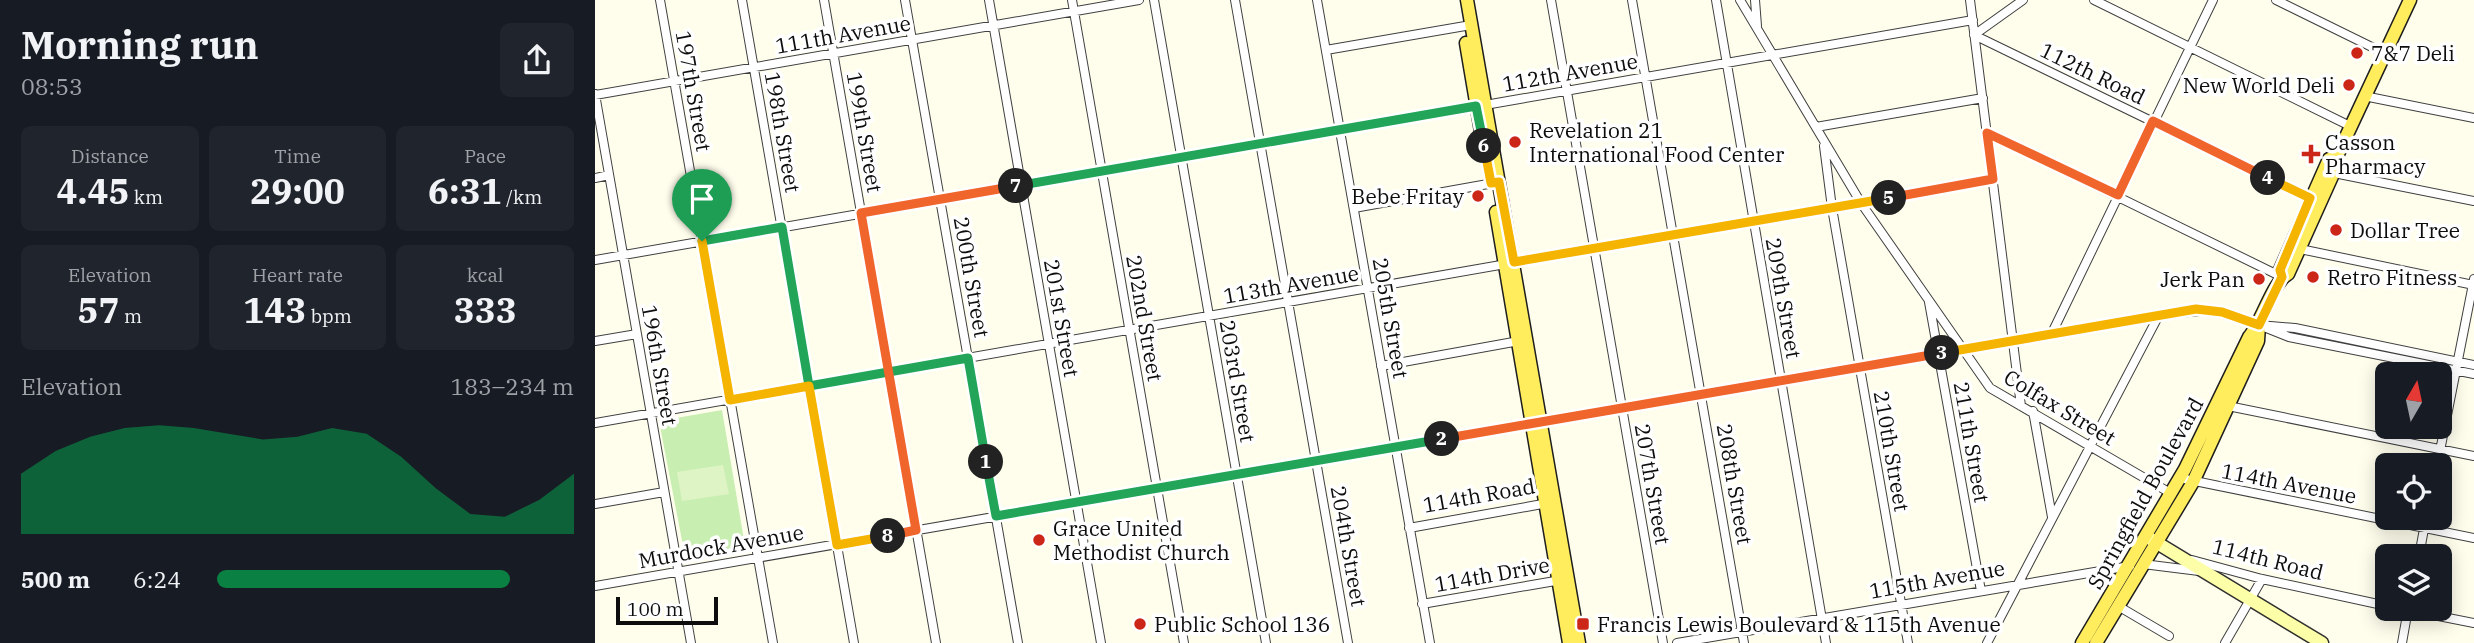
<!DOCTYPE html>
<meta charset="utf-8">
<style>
body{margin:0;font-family:"IBM Plex Serif",serif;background:#20242c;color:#f1f3f6;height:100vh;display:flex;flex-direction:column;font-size:26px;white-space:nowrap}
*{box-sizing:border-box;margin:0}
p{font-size:23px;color:#9ea1a6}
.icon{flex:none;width:38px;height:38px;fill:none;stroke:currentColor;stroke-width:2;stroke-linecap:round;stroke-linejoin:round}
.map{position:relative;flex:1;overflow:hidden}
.details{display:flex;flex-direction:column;background:#171b24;width:595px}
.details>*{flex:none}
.needle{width:46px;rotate:9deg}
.controls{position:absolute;left:1780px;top:362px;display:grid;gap:14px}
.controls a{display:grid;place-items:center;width:77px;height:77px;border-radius:10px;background:#171b24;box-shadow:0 4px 18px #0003;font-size:35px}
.scale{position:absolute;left:21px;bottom:18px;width:102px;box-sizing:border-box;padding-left:7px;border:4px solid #0d0d0d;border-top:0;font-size:19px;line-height:24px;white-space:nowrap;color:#0d0d0d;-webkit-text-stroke:5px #fff;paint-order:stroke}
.pin{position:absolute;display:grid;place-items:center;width:60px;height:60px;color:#fff;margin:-72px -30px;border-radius:50% 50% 50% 0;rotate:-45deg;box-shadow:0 0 7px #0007}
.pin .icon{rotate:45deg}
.km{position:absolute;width:35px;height:35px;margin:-18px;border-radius:50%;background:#222;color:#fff;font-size:19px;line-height:35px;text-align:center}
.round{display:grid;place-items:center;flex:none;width:74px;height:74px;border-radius:10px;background:#20242c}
.summary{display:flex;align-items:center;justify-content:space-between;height:119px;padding:0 21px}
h1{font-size:38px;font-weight:800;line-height:52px}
.figures{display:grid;grid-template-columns:repeat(3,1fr);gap:10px;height:119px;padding:7px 21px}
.figures div{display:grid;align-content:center;border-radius:10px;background:#20242c;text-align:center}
.figures b{font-size:35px;font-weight:800}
.figures small{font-size:19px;font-weight:400}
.figures p{font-size:19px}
.chart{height:196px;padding:14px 21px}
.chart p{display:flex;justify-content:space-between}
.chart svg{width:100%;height:126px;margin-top:7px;fill:#0b8043;opacity:.7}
ul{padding:0 21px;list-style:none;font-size:23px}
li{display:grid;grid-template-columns:112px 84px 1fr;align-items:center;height:52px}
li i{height:18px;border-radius:9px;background:#0b8043}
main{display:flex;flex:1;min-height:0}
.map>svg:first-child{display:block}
.green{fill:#c9eeb2}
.pitch{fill:#def4c5}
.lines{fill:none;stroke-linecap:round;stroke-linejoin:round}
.street-casing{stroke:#404040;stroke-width:10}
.secondary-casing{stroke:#2f2f2f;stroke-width:15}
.primary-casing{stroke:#1e1e1e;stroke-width:15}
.street{stroke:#fff;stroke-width:8}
.secondary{stroke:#fdffa8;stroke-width:12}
.primary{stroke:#ffed5d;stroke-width:12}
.split-1-casing{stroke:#fff;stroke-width:14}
.split-2-casing{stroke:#fff;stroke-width:14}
.split-3-casing{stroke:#fff;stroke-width:14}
.split-4-casing{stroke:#fff;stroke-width:14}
.split-5-casing{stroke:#fff;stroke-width:14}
.split-6-casing{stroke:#fff;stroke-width:14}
.split-7-casing{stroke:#fff;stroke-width:14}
.split-8-casing{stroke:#fff;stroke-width:14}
.split-9-casing{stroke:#fff;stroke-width:14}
.split-1{stroke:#22a559;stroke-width:9}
.split-2{stroke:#22a559;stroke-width:9}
.split-3{stroke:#f0652b;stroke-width:9}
.split-4{stroke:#f5b400;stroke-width:9}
.split-5{stroke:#f0652b;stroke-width:9}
.split-6{stroke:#f5b400;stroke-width:9}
.split-7{stroke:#22a559;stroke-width:9}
.split-8{stroke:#f0652b;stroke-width:9}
.split-9{stroke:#f5b400;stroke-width:9}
.poi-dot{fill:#cb2617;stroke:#fff;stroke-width:2.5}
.labels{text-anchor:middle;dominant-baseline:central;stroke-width:7;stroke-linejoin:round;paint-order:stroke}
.street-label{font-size:21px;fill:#0d0d0d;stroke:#fff}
.poi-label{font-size:21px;fill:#0d0d0d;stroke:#fff;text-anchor:start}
</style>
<main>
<section class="details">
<div class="summary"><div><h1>Morning run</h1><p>08:53</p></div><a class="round"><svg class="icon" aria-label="share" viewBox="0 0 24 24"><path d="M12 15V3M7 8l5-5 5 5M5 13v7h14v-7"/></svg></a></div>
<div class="figures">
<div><p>Distance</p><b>4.45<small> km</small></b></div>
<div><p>Time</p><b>29:00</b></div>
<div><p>Pace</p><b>6:31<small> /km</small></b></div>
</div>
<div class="figures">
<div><p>Elevation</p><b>57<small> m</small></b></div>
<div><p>Heart rate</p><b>143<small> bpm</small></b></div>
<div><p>kcal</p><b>333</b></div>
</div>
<div class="chart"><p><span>Elevation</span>183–234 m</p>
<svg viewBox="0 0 160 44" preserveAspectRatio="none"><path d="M0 44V23L10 15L20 10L30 7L40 6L50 7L60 9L70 11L80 10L90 7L100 9L110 17L120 28L130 37L140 38L150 32L160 23V44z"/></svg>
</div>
<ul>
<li><b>500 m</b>6:24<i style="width:82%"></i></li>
</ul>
</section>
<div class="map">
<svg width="1879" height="643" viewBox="0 0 1879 643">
<rect width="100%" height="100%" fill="#fffeed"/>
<path class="green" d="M127 410 150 546 90 556 64 421Z"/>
<path class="pitch" d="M128 465 134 494 87 501 82 472Z"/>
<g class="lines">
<g class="street-casing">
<path id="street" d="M65 0 178 643
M147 0 259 643
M229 0 341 643
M310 0 423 643
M394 0 506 643
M477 0 589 643
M559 0 671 643
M640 0 753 643
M722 0 835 643
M956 0 1068 643
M1037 0 1149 643
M1121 0 1231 643
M1145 0 1266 203 1395 388 1577 494
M1160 0 1162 26
M1375 0 1426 406
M1428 0 1379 35 1715 198
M1499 0 1755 126
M1681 0 1789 53
M731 50 876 25
M0 94 96 643
M0 95 544 0
M1769 96 1879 118
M1221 127 1388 98
M1392 133 1687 277
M1229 146 1237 208 1313 643
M1739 173 1879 201
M0 178 14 175
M759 208 904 182
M1705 249 1879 285
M0 260 1378 20
M1334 302 1386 591
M1457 333 1618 0
M0 341 42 334
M1879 365 1700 328 1664 325 1694 337 1879 374
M786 366 924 341
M1633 406 1879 456
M1438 411 1457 517
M0 423 1398 179
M1842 466 1879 279
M1585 478 1879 538
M0 504 69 492
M814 528 953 503
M1824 556 1831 518
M1597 560 1667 579 1792 606
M1548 564 1604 571
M0 586 1564 315 1615 310 1664 325
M827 604 966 580
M1523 606 1574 636
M1808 609 1879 623
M1082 643 1535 566
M1392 643 1564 315
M1630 643 1667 579
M1807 643 1813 609"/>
</g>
<g class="secondary-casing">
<path id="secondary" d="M1554 538 1727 643"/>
</g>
<g class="primary-casing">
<path id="primary" d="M872 0 984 643
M871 43 889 149
M901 212 974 643
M1687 277 1685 270 1734 159 1742 156
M1487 643 1590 469 1654 337C1667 322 1678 281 1693 274L1743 163 1742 156 1815 0
M1501 643 1598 482 1663 341 1664 325"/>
</g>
<use href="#street" class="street"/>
<use href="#secondary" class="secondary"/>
<use href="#primary" class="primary"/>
</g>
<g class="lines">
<g class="split-1-casing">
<path id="split-1" d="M107 241 187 227 214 386 373 358 391 462"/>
</g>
<g class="split-2-casing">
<path id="split-2" d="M391 462 401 516 847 439"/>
</g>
<g class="split-3-casing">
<path id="split-3" d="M847 439 1347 353"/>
</g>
<g class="split-4-casing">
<path id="split-4" d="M1347 353 1601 309 1627 312 1664 325 1687 277 1685 270 1715 198 1673 178"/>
</g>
<g class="split-5-casing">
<path id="split-5" d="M1294 198 1398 179 1392 133 1523 195 1558 121 1673 178"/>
</g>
<g class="split-6-casing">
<path id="split-6" d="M889 146 896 183 904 182 919 262 1294 198"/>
</g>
<g class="split-7-casing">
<path id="split-7" d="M421 186 881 106 889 146"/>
</g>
<g class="split-8-casing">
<path id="split-8" d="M293 536 321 530 266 213 421 186"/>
</g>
<g class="split-9-casing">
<path id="split-9" d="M107 241 135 400 214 386 242 545 293 536"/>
</g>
<use href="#split-1" class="split-1"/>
<use href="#split-2" class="split-2"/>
<use href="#split-3" class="split-3"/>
<use href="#split-4" class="split-4"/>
<use href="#split-5" class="split-5"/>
<use href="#split-6" class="split-6"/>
<use href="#split-7" class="split-7"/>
<use href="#split-8" class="split-8"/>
<use href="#split-9" class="split-9"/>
</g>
<g class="poi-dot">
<circle cx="1762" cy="53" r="7"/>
<circle cx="1754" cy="85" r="7"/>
<circle cx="920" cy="142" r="7"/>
<path d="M1712.5 143.5h7v7h7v7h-7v7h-7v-7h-7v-7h7z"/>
<circle cx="883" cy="196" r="7"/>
<circle cx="1741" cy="230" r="7"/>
<circle cx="1718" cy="277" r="7"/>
<circle cx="1664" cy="279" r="7"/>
<circle cx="444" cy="540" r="7"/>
<circle cx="545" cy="624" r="7"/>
<rect x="981" y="617" width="14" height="14" rx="3.5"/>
</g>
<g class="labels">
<g class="street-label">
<text transform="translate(248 34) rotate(-10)">111th Avenue</text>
<text transform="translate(975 72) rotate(-10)">112th Avenue</text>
<text transform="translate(1498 73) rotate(26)">112th Road</text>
<text transform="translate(99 91) rotate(80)">197th Street</text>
<text transform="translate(188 132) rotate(80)">198th Street</text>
<text transform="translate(270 132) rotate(80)">199th Street</text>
<text transform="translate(377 277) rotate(80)">200th Street</text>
<text transform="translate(696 284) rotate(-10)">113th Avenue</text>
<text transform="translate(1189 298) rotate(80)">209th Street</text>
<text transform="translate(467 318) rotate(80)">201st Street</text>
<text transform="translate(550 318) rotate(80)">202nd Street</text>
<text transform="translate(796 318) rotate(80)">205th Street</text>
<text transform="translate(65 365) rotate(80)">196th Street</text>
<text transform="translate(643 381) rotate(80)">203rd Street</text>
<text transform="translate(1465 407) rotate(31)">Colfax Street</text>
<text transform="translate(1377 442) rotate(80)">211th Street</text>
<text transform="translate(1297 451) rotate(80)">210th Street</text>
<text transform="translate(1694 483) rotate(11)">114th Avenue</text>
<text transform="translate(1058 484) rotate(80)">207th Street</text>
<text transform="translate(1140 484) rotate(80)">208th Street</text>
<text transform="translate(1550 493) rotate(-61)">Springfield Boulevard</text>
<text transform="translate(884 495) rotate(-10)">114th Road</text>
<text transform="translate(126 546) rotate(-10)">Murdock Avenue</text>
<text transform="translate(754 546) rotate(80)">204th Street</text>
<text transform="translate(1673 559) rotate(14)">114th Road</text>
<text transform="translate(897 574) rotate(-10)">114th Drive</text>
<text transform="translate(1342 579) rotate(-10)">115th Avenue</text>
</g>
<g class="poi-label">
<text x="1776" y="53">7&amp;7 Deli</text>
<text x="1740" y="85" text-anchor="end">New World Deli</text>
<text x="934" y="130">Revelation 21<tspan x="934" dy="24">International Food Center</tspan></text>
<text x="1730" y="142">Casson<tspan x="1730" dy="24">Pharmacy</tspan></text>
<text x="869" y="196" text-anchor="end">Bebe Fritay</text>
<text x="1755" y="230">Dollar Tree</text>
<text x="1732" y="277">Retro Fitness</text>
<text x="1650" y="279" text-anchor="end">Jerk Pan</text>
<text x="458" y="528">Grace United<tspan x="458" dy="24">Methodist Church</tspan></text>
<text x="559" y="624">Public School 136</text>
<text x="1002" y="624">Francis Lewis Boulevard &amp; 115th Avenue</text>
</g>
</g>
</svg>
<div class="controls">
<a><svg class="needle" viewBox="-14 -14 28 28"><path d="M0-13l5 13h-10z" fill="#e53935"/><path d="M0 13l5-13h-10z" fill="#9ea1a6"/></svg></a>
<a><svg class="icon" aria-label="locate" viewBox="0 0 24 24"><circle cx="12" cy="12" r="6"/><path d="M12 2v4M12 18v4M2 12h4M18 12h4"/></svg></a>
<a><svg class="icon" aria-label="layers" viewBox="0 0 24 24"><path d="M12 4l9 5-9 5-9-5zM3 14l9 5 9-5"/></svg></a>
</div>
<div class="scale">100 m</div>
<div class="pin" style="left:107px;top:241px;background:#1e9e55"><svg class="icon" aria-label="arrive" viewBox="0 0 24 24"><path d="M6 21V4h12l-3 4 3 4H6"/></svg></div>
<b class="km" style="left:391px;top:462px">1</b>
<b class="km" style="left:847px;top:439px">2</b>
<b class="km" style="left:1347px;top:353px">3</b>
<b class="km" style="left:1673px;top:178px">4</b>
<b class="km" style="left:1294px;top:198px">5</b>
<b class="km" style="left:889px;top:146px">6</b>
<b class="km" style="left:421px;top:186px">7</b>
<b class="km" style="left:293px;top:536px">8</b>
</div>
</main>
